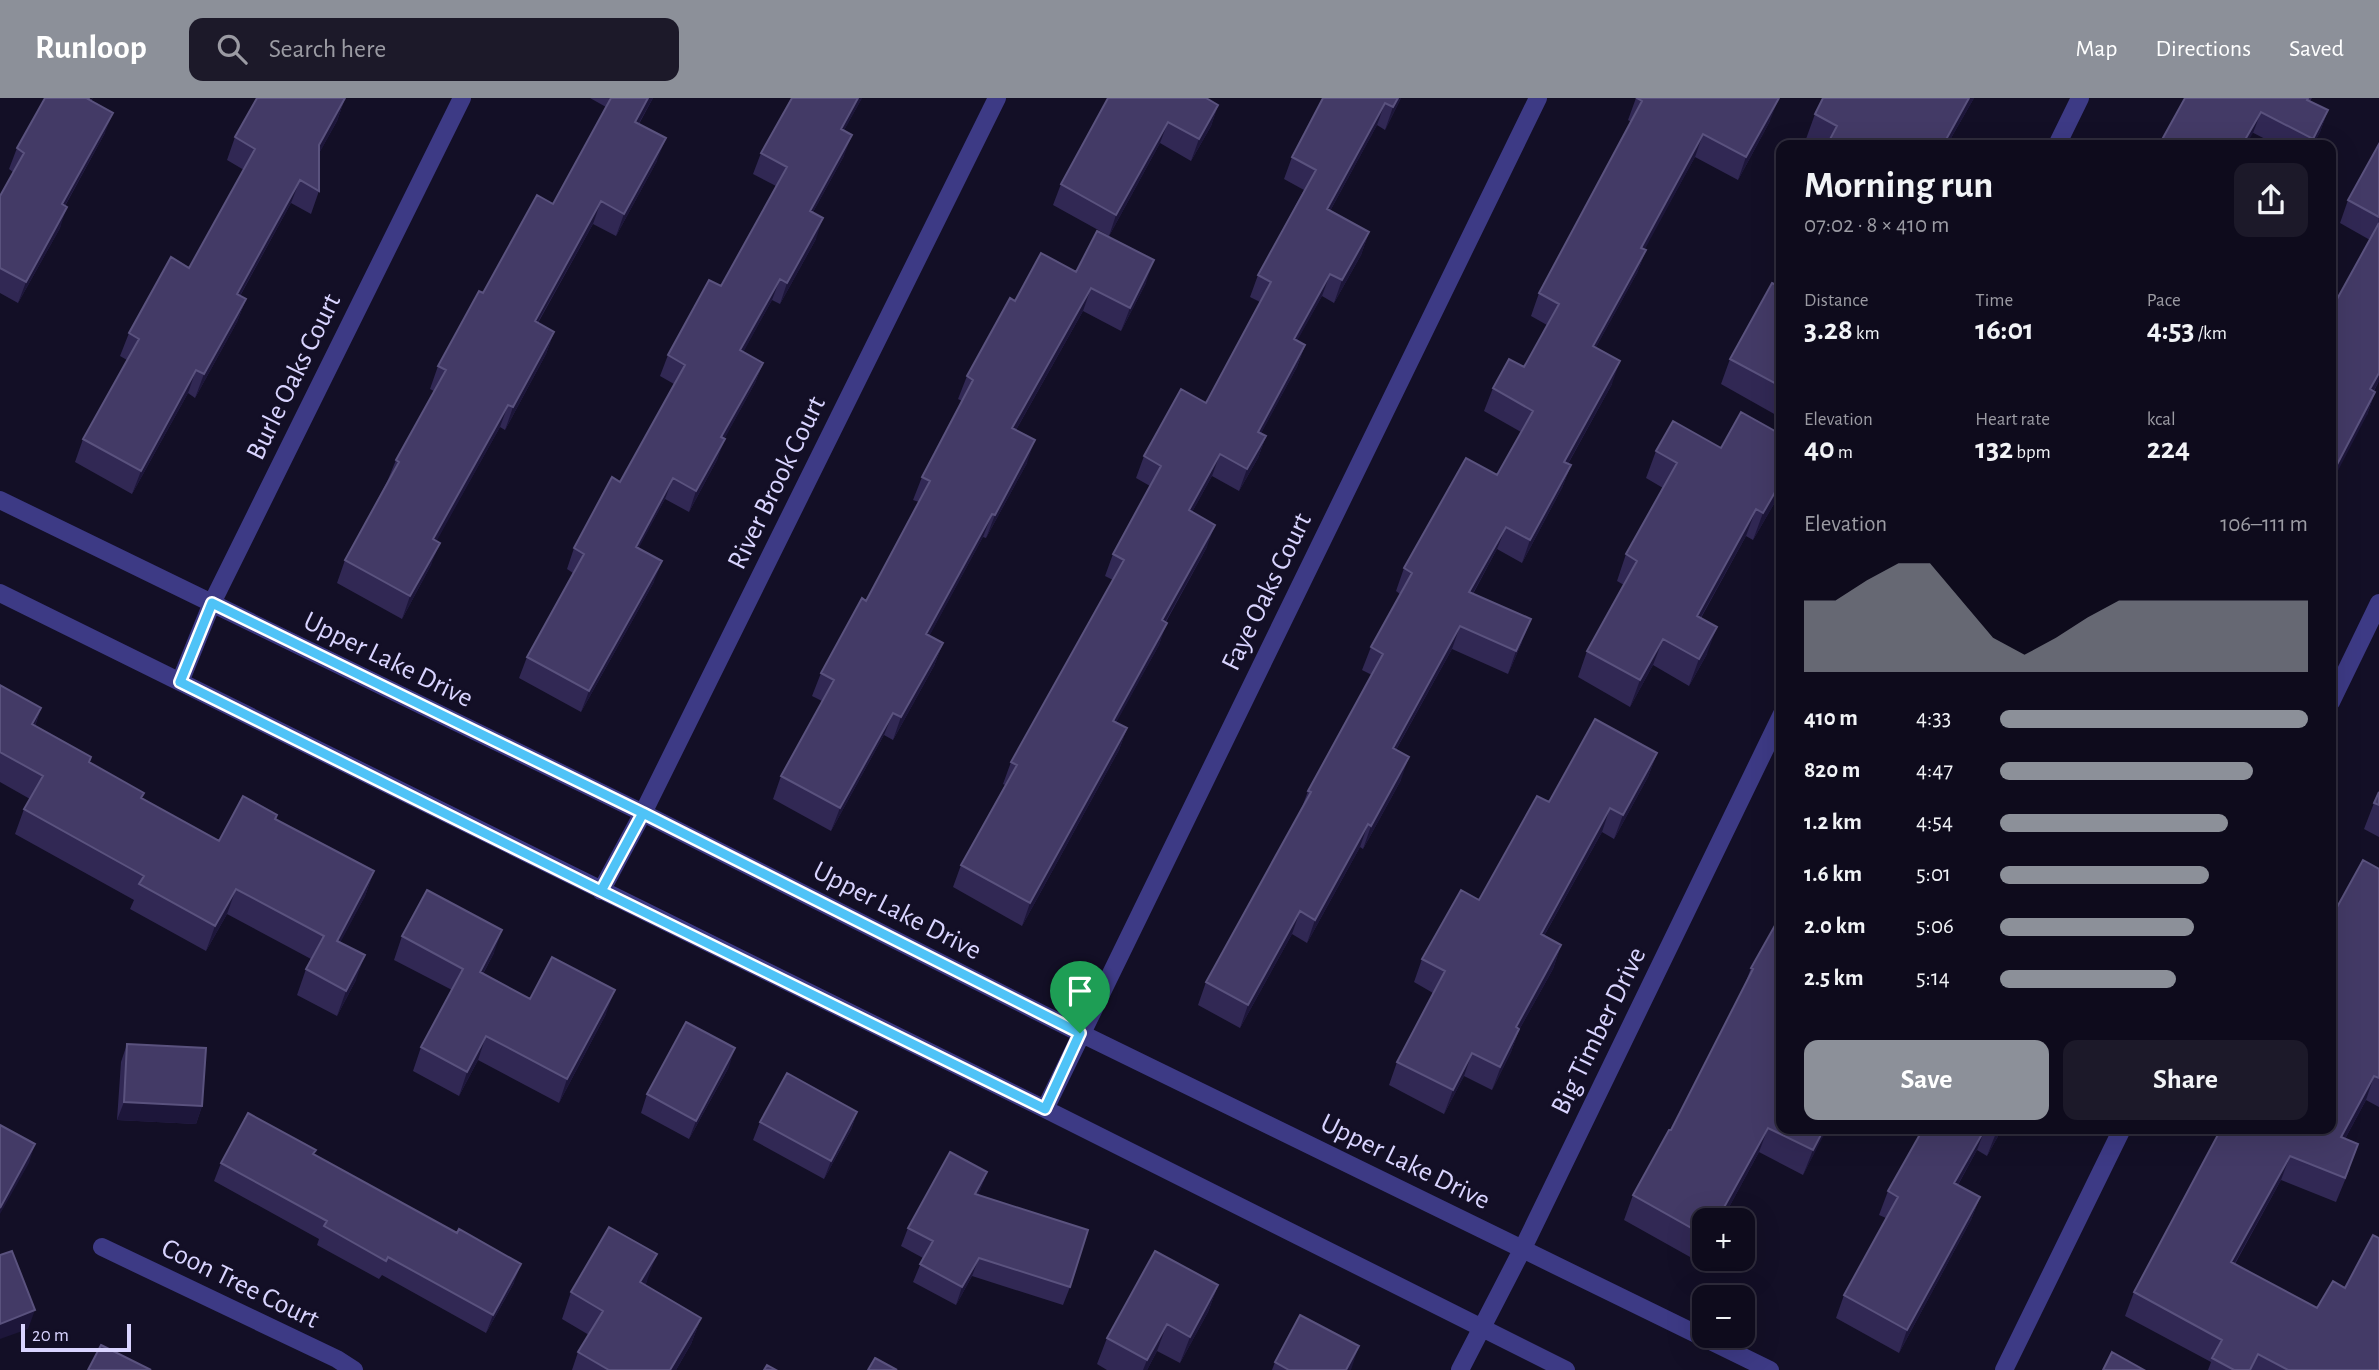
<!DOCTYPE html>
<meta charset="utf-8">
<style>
body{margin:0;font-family:"Alegreya Sans",sans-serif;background:#1c1929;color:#f1f3f6;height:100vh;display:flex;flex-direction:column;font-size:26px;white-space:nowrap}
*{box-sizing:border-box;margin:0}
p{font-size:23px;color:#9b9ba3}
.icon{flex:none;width:38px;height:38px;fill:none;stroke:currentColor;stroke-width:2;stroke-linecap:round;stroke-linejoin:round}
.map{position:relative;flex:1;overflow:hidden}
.side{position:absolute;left:1776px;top:42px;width:560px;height:994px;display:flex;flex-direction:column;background:#0e0b1c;border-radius:14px;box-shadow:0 7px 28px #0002,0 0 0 2px #2e2b3b}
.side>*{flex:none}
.controls{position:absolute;left:1692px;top:1110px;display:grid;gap:14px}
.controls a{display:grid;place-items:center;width:63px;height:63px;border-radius:14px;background:#0e0b1c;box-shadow:0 7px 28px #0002,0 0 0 2px #2e2b3b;font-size:35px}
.scale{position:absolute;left:21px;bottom:18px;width:110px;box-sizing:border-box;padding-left:7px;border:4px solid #d9d4ff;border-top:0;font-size:19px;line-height:24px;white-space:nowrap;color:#d9d4ff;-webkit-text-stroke:5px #130f26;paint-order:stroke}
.pin{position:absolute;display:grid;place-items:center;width:60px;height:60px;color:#fff;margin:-72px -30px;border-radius:50% 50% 50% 0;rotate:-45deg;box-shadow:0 0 7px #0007}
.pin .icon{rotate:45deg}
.round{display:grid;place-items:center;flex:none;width:74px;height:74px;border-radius:14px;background:#1c1929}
.headline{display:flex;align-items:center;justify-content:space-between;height:119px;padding:0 28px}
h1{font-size:38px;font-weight:700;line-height:52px}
.figures{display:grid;grid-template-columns:repeat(3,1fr);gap:10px;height:119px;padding:7px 28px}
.figures div{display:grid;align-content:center}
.figures b{font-size:30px;font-weight:700}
.figures small{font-size:19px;font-weight:400}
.figures p{font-size:19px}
.chart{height:196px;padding:14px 28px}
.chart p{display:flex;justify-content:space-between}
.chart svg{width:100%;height:126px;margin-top:7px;fill:#8c9099;opacity:.7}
.primary-button{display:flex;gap:14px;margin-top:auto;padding:14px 28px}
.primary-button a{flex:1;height:80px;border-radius:14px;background:#8c9099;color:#fff;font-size:28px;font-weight:700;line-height:80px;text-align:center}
.primary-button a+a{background:#1c1929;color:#f1f3f6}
ul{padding:0 28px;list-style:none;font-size:23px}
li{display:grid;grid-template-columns:112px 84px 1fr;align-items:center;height:52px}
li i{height:18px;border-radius:9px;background:#8c9099}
header{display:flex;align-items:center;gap:42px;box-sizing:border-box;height:98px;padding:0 35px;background:#8c9099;color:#fff}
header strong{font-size:33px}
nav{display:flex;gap:38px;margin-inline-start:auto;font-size:24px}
.search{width:490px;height:63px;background:#1c1929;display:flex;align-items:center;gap:18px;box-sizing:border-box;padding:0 24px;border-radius:14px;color:#9b9ba3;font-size:26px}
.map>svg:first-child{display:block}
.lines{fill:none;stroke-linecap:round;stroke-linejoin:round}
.minor{stroke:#3d3a85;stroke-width:18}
.wall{fill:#312854}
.shaded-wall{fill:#1d163a}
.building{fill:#433a66;stroke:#5a527e;stroke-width:2}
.route-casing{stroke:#fff;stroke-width:14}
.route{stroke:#4fc3f7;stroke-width:9}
.labels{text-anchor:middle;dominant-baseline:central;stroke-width:6;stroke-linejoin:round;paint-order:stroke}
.street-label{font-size:28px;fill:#d9d4ff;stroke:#130f26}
</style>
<header>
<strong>Runloop</strong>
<div class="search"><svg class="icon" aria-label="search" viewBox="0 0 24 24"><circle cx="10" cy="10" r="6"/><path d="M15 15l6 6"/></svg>Search here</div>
<nav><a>Map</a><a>Directions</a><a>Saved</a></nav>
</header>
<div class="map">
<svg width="2379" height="1272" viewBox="0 0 2379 1272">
<rect width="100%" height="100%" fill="#130f26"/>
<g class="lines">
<path class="minor" d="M2057 47 2080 0
M0 402 643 715 1080 935 1770 1272
M0 495 1045 1011 1566 1272
M180 584 212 505 462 0
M2331 604 2379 505
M601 793 643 715 997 0
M1045 1011 1538 0
M102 1149 337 1261 354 1272
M1460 1272 1523 1150 1782 616
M2004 1272 2122 1031"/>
</g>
<path class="wall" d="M93 0 91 3 105 35 65 108 60 130 18 205 0 195V98L13 74 9 71 17 50Z
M345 0 337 23 319 55V93L311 116 291 105 240 198 246 201 237 224 195 300 188 295 132 396 75 364 83 341 127 262 120 258 129 235 189 170 244 72 227 62 235 39Z
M590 0H653L639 26 657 63 616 138 593 126 538 225 554 234 546 256 505 332 500 329 436 443 431 467 402 521 337 485 345 462 387 384 396 362 434 293 430 291 438 268 483 195 553 106 606 9Z
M862 0 844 32V58L813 114 816 141 780 206 772 202 743 254 763 265 755 285 724 341 717 362 689 414 665 401 638 450 654 484 581 614 519 580 527 559 573 475 567 471 574 450 620 384 674 286 660 278 668 257 721 188 776 88 753 76 761 55Z
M1108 0 1218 7 1211 28 1191 63 1160 45 1109 138 1053 107 1061 86Z
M1323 0H1401L1385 32 1377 27 1330 113 1369 134 1361 157 1334 205 1322 198 1297 242 1305 247 1297 269 1261 335 1266 338 1258 360 1239 393 1212 378 1192 414 1207 449 1166 524 1159 547 1116 624 1127 630 1119 652 1022 828 953 789 961 767 1005 687 1003 686 1011 664 1113 482 1105 478 1113 456 1150 388 1136 380 1144 358 1206 305 1260 204 1250 199 1258 177 1304 92 1284 81 1292 59Z
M1636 0 1770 23 1738 82 1695 59 1644 151 1646 152 1637 175 1596 249 1612 286 1568 366 1571 367 1562 390 1522 465 1497 451 1473 496 1522 544 1508 576 1452 551 1396 652 1401 682 1363 751 1360 749 1307 845 1292 836 1240 930 1198 907 1206 884 1301 712 1308 693 1372 577 1362 572 1371 549 1400 496 1396 493 1404 470 1497 377 1521 334 1484 313 1493 290 1524 269 1547 227 1531 218 1539 195 1631 24 1628 22Z
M1974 0 1947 47H1817L1806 41 1815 16Z
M2185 0H2312L2310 3 2328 12 2320 34 2313 47H2277Z
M2379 46V283L2374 293 2375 294 2367 317 2370 142 2340 125 2348 102Z
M1076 174 1146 185 1121 233 1083 213 1016 332 1027 365 986 440 983 439 929 538 943 545 934 568 893 642 884 637 831 733 773 701 781 678 822 603 812 598 821 575 866 503 919 404 913 402 922 379 962 303 958 301 967 278Z
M1782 190V306L1776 317 1721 286 1730 261Z
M1656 353 1782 392 1753 442 1746 438 1701 520 1707 556 1689 588 1653 567 1630 609 1578 579 1587 553 1624 487 1617 483 1626 456 1663 390 1646 380Z
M0 587 41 610 35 628 142 700 219 743 277 717 275 721 374 773 365 798 340 844 356 882 337 918 297 897 306 871 311 861 227 816 206 853 130 811 134 802 15 736 24 711 30 701 0 684Z
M1657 655 1648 679 1614 741 1602 734 1544 838 1561 847 1553 871 1519 932 1511 954 1492 992 1464 978 1444 1016 1389 987 1397 964 1433 895 1414 884 1422 861 1479 802 1549 704Z
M2379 694V739L2364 731 2374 705Z
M2379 771V1009L2366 1002 2345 1041 2350 1070 2336 1104 2281 1082 2235 1166 2379 1272H2208L2211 1264 2125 1218 2134 1194Z
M1782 815V1031H1826L1803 1077 1759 1054 1722 1122H1704V1153L1699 1164 1624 1122 1633 1097 1671 1032 1744 889 1751 870Z
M402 838 494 855 483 876 530 901 606 916 559 1005 478 962 459 998 413 973 421 949 452 892 394 862Z
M127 946 202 1008 196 1026 117 1022 121 964Z
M729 969 689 1041 641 1015 647 996Z
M857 1014 851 1032 824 1081 753 1042 760 1024Z
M1923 1031H2002L1987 1058 1977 1052 1958 1087 1980 1099 1971 1122 1899 1255 1836 1220 1844 1197 1886 1120 1879 1117 1888 1093Z
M316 1052 314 1056 514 1185 486 1235 382 1177 379 1181 317 1147 319 1141 214 1083 221 1065Z
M987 1074 978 1097 1070 1189 1063 1207 972 1178 956 1207 913 1184 923 1160 901 1148 908 1130Z
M647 1183 645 1187 701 1220 691 1246 676 1272H572L578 1254 589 1237 562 1221 571 1194Z
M1218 1187 1208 1214 1180 1265 1157 1253 1147 1272H1107L1097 1266 1107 1240Z
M1275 1264 1351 1272H1272Z"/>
<path class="shaded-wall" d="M345 0 337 23 311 70 319 47Z
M648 0H653L627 46 635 24Z
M858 0H862L833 52 841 31Z
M1398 0H1401L1385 32 1393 9Z
M1779 0 1770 23 1738 82 1746 59Z
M1969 0H1974L1947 47H1943Z
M1385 5 1377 27 1319 133 1327 111Z
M1218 7 1211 28 1191 63 1199 41Z
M2328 12 2320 34 2313 47H2311Z
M2261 14 2253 35 2246 47H2242Z
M113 15 105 35 54 127 62 106Z
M1168 24 1160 45 1109 138 1116 117Z
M1703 36 1695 59 1633 173 1641 150Z
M852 37 844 58 802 134 810 113Z
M666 40 657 63 616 138 624 116Z
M300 82 291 105 228 219 237 196Z
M601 103 593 126 526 245 535 223Z
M67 109 60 130 18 205 26 184Z
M823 120 816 141 780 206 787 185Z
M1369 134 1361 157 1334 205 1342 182Z
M1646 152 1637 175 1584 271 1593 248Z
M1154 162 1146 185 1121 233 1130 210Z
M1330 176 1322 198 1286 263 1294 241Z
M780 181 772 202 733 273 740 252Z
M1091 190 1083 213 1004 353 1012 330Z
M246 201 237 224 195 300 204 276Z
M554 234 546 256 505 332 513 309Z
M1305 247 1297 269 1250 356 1258 334Z
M1620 263 1612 286 1556 387 1564 364Z
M763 265 755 285 714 360 721 339Z
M196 272 188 295 132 396 141 373Z
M2379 275V283L2362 314 2370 291Z
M2375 294 2367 317 2331 386V378Z
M1782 301V306L1776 317Z
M508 307 500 329 425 464 433 441Z
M1266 338 1258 360 1239 393 1247 371Z
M725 341 717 362 689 414 696 393Z
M1035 342 1027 365 986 440 995 417Z
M1220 356 1212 378 1181 434 1189 412Z
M1571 367 1562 390 1522 465 1530 442Z
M673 380 665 401 628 470 636 449Z
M1782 382V392L1753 442 1763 415Z
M1756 411 1746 438 1687 544 1697 518Z
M992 416 983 439 918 559 926 536Z
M1215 427 1207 449 1154 544 1162 522Z
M1506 429 1497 451 1461 517 1469 494Z
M440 445 431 467 402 521 410 498Z
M662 463 654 484 581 614 589 593Z
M1531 521 1522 544 1508 576 1516 553Z
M1167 525 1159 547 1105 645 1113 623Z
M1460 528 1452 551 1384 673 1393 650Z
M1717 529 1707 556 1689 588 1699 561Z
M1663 541 1653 567 1630 609 1640 582Z
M943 545 934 568 893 642 901 619Z
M41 610 32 635V626Z
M893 615 884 637 831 733 840 710Z
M1127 630 1119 652 1022 828 1030 805Z
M1657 655 1648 679 1614 741 1623 717Z
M1409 659 1401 682 1363 751 1371 728Z
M1610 710 1602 734 1532 859 1541 836Z
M1368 726 1360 749 1307 845 1315 822Z
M374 773 365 798 328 868 337 843Z
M236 791 227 816 206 853 215 828Z
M1300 813 1292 836 1240 930 1248 907Z
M502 832 494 855 471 898 480 874Z
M1561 847 1553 871 1519 932 1511 954 1492 992 1516 929Z
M365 857 356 882 337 918 346 893Z
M615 892 606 916 559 1005 567 981Z
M486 938 478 962 459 998 467 974Z
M735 950 729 969 689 1041 696 1023Z
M1472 955 1464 978 1444 1016 1453 992Z
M2374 978 2366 1002 2333 1063 2341 1039Z
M124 1004 202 1008 196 1026 117 1022Z
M857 1014 851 1032 824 1081 831 1063Z
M1768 1030 1759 1054 1722 1122H1717Z
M1824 1031H1826L1824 1037 1803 1077 1813 1052Z
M1985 1031 1977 1052 1946 1108 1954 1085Z
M1998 1031H2002L1987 1058 1996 1035Z
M35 1046 29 1065 0 1116V1110Z
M2290 1058 2281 1082 2222 1188 2231 1164Z
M987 1074 980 1093 969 1114 975 1096Z
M1980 1099 1971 1122 1899 1255 1907 1232Z
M1704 1147V1153L1699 1164Z
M657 1156 647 1183 631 1211 640 1184Z
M979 1160 972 1178 956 1207 962 1189Z
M521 1166 514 1185 486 1235 493 1217Z
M1218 1187 1208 1214 1180 1265 1190 1239Z
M35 1212 28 1231 0 1241V1226Z
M701 1220 691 1246 676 1272H670Z
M1167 1226 1157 1253 1147 1272H1143L1147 1262Z
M1359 1248 1351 1272H1346Z"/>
<path class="building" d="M45 0H89L88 1 113 15 62 106 67 109 26 184 0 170V98L24 55 17 50Z
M257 0H345L319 47V93L300 82 237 196 246 201 204 276 196 272 141 373 83 341 139 241 129 235 171 159 189 170 255 51 235 39Z
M611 0H648L635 24 666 40 624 116 601 103 535 223 554 234 513 309 508 307 433 441 440 445 410 498 345 462 399 364 396 362 446 272 438 268 479 193 483 195 537 97 553 106Z
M792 0H858L841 31 852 37 810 113 823 120 787 185 780 181 740 252 763 265 721 339 725 341 696 393 673 380 636 449 662 463 589 593 527 559 584 456 574 450 612 379 620 384 685 267 668 257 709 182 721 188 787 69 761 55Z
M1108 0H1206L1218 7 1199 41 1168 24 1116 117 1061 86Z
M1323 0H1398L1393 9 1385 5 1327 111 1369 134 1342 182 1330 176 1294 241 1305 247 1258 334 1266 338 1247 371 1220 356 1189 412 1215 427 1162 522 1167 525 1113 623 1127 630 1030 805 961 767 1017 667 1011 664 1124 462 1113 456 1161 368 1144 358 1181 291 1206 305 1271 184 1258 177 1316 72 1292 59Z
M1637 0H1779L1746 59 1703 36 1641 150 1646 152 1593 248 1620 263 1564 364 1571 367 1530 442 1506 429 1469 494 1531 521 1516 553 1460 528 1393 650 1409 659 1371 728 1368 726 1315 822 1300 813 1248 907 1206 884 1311 694 1308 693 1383 556 1371 549 1412 475 1404 470 1466 360 1497 377 1533 313 1493 290 1509 261 1524 269 1559 206 1539 195 1642 3Z
M1823 0H1969L1943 47H1827L1837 28 1815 16Z
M2185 0H2308L2307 2 2328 12 2313 41 2261 14 2242 47H2159Z
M2379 46V119L2348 102Z
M2379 125V275L2370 291 2375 294 2331 378V212Z
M1097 133 1154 162 1130 210 1091 190 1012 330 1035 342 995 417 992 416 926 536 943 545 901 619 893 615 840 710 781 678 834 582 821 575 862 500 866 503 930 383 922 379 973 282 967 278 1010 200 1015 203 1041 155 1076 174Z
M1772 185 1782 190V289L1730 261Z
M1741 314 1782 337V382L1763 415 1756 411 1697 518 1717 529 1699 561 1663 541 1640 582 1587 553 1637 463 1626 456 1677 365 1656 353 1673 323 1721 350Z
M0 587 41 610 32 626 91 659 89 664 144 695 141 700 219 743 243 698 277 717 275 721 374 773 337 843 365 857 346 893 306 871 324 838 236 791 215 828 139 786 144 778 24 711 43 678 0 654Z
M1595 621 1657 655 1623 717 1610 710 1541 836 1561 847 1516 929 1519 931 1500 969 1472 955 1453 992 1397 964 1445 873 1422 861 1461 792 1479 802 1537 698 1549 704Z
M2379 694V707L2374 705Z
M2363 762 2379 771V980L2374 978 2341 1039 2358 1046 2345 1080 2290 1058 2231 1164 2317 1210 2333 1183 2345 1190 2373 1137 2379 1140V1272H2288L2258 1256 2250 1272H2234L2212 1260 2222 1242 2134 1194 2221 1031H2331V820Z
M427 792 502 832 480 874 530 901 552 859 615 892 567 981 486 938 467 974 421 949 463 871 402 838Z
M1782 815V1031H1824L1813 1052 1768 1030 1717 1122H1704V1137L1633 1097 1669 1032H1671L1753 871 1751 870Z
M686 924 735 950 696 1023 647 996Z
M127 946 206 950 202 1008 124 1004Z
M787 975 857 1014 831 1063 760 1024Z
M248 1015 316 1052 313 1056 457 1135 459 1131 521 1166 493 1217 388 1159 386 1163 324 1128 327 1123 221 1065Z
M0 1027 35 1046 0 1110Z
M1923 1031H1985L1954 1085 1980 1099 1907 1232 1844 1197 1898 1099 1888 1093Z
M1989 1031H1998L1996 1035Z
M950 1054 987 1074 975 1096 1088 1132 1070 1189 979 1160 962 1189 920 1166 933 1143 908 1130Z
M609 1129 657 1156 640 1184 701 1220 670 1272H609L578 1254 603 1213 571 1194Z
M12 1153 35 1212 0 1226V1157Z
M1155 1153 1218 1187 1190 1239 1167 1226 1147 1262 1107 1240Z
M1300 1217 1359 1248 1346 1272H1289L1275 1264Z
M101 1247 151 1272H88Z
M2112 1254 2144 1272H2103Z
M875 1260 897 1272H868Z
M767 1267 776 1272H764Z"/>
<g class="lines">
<g class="route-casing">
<path id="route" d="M1080 935 643 715 601 793 180 584 212 505 643 715 601 793 1045 1011 1080 935"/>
</g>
<use href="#route" class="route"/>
</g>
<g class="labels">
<g class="street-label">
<text transform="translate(294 279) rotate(-64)">Burle Oaks Court</text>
<text transform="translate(777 385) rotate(-64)">River Brook Court</text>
<text transform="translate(1267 494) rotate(-64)">Faye Oaks Court</text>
<text transform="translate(388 562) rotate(26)">Upper Lake Drive</text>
<text transform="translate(897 813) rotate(27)">Upper Lake Drive</text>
<text transform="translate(1599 933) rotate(-64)">Big Timber Drive</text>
<text transform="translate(1405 1064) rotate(26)">Upper Lake Drive</text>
<text transform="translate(240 1186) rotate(26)">Coon Tree Court</text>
</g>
</g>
</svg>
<div class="controls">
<a>+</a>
<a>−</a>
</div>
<div class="scale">20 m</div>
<div class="pin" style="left:1080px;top:935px;background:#1e9e55"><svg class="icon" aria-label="arrive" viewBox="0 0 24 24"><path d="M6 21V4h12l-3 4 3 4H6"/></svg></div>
<section class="side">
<div class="headline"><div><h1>Morning run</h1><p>07:02 · 8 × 410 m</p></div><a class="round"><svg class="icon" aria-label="share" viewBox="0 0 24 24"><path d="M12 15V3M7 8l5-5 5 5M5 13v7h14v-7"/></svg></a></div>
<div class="figures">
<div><p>Distance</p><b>3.28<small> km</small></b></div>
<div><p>Time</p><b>16:01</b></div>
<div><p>Pace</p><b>4:53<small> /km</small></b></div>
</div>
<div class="figures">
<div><p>Elevation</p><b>40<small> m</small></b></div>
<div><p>Heart rate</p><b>132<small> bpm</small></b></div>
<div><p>kcal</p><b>224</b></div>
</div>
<div class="chart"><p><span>Elevation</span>106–111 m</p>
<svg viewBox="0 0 160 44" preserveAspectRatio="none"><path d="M0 44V19L10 19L20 12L30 6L40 6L50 19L60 32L70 38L80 32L90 25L100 19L110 19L120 19L130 19L140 19L150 19L160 19V44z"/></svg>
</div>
<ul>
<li><b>410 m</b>4:33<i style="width:100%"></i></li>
<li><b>820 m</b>4:47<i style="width:82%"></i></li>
<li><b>1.2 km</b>4:54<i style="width:74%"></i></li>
<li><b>1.6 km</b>5:01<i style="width:68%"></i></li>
<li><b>2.0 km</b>5:06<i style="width:63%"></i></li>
<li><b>2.5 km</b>5:14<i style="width:57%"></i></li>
</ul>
<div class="primary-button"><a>Save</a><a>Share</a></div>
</section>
</div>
